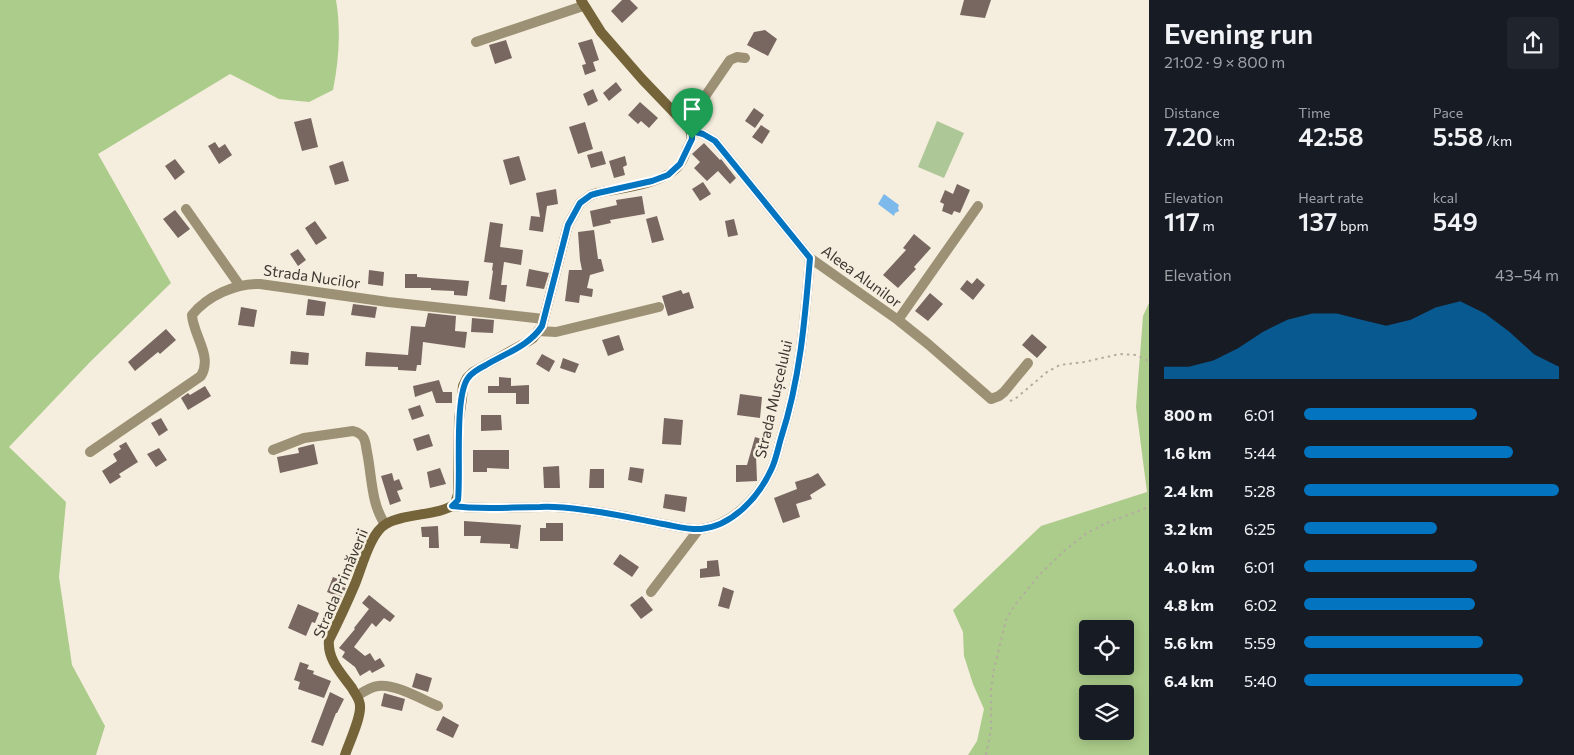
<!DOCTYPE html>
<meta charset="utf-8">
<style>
body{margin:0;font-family:Commissioner,sans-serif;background:#20242c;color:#f1f3f6;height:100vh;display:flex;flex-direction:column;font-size:19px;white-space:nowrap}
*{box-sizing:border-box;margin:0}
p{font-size:16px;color:#9ea1a6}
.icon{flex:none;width:28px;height:28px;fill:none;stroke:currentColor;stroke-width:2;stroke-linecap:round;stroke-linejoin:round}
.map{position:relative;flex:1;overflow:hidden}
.details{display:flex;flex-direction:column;background:#171b24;width:425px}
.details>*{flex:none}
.controls{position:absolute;left:1079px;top:620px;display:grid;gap:10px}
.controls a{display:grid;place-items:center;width:55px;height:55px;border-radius:5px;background:#171b24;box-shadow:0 2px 12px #0003;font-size:25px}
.pin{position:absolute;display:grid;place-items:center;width:42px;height:42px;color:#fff;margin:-51px -21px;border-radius:50% 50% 50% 0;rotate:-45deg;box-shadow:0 0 5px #0007}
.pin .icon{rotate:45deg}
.round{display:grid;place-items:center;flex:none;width:52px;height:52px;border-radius:5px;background:#20242c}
.summary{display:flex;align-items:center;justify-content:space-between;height:85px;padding:0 15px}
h1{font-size:28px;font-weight:600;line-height:38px}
.stats{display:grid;grid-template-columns:repeat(3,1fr);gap:8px;height:85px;padding:5px 15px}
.stats div{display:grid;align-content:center}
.stats b{font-size:25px;font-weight:600}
.stats small{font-size:14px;font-weight:400}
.stats p{font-size:14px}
.chart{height:140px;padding:10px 15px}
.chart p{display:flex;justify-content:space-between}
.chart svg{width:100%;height:90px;margin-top:5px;fill:#0374bf;opacity:.7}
ul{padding:0 15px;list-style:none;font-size:16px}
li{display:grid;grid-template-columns:80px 60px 1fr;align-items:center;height:38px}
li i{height:12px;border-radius:6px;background:#0374bf}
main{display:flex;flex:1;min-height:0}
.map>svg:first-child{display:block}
.green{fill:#aec797}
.forest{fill:#abcc8a;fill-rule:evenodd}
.water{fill:#7db9eb}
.building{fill:#786761}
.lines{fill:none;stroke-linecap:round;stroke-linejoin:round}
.path{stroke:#b3ada0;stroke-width:2;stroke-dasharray:2.5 4;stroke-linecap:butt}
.street{stroke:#9c9174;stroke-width:10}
.secondary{stroke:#756439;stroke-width:10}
.route-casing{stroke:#fff;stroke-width:10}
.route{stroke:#0374bf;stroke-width:6}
.labels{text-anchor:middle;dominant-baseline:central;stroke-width:5;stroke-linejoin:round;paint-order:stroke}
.street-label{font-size:15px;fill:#3b3731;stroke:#f5eddd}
</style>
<main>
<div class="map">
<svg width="1149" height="755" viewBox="0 0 1149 755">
<rect width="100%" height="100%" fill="#f5eddd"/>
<path class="green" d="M937 121 964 133 944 178 918 167Z"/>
<path class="forest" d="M0 0H336C341 30 339 60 333 90L309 102 279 99 230 74 98 154 171 283 90 362 9 447 66 502 59 577 72 665 105 726 96 755H0Z
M1149 303V755H968L977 741 984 709 973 684 964 656 963 632 953 610 1041 526 1147 492 1136 407 1143 316ZM1088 629H1125V666H1088ZM1088 694H1125V731H1088Z"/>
<path class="water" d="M884 194 899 205 898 208 899 211 895 213 894 216 878 204Z"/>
<path class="building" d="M622 0H630L638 8 622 23 611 11Z
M964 0H991L985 18 960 15Z
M765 30 777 39 768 56 747 45 754 32Z
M592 39 599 60 593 62 596 71 585 75 582 65 586 64 578 43Z
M506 40 512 58 495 64 489 45Z
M616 82 622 90 609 101 603 93Z
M593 89 598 101 588 106 583 94Z
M640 102 658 118 649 128 641 121 638 124 628 115Z
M754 108 764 115 755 128 745 121Z
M311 118 318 147 302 151 294 122Z
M585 122 593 149 578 154 569 127Z
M761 125 770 131 762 144 752 137Z
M215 142 219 148 225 144 232 155 219 164 208 146Z
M704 143 720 160 721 159 736 178 730 184 718 171 707 181 694 168 700 162 692 154Z
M602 151 606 164 591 168 587 155Z
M519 156 526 180 510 185 503 160Z
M625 156 627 165 623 167 625 175 614 178 609 161Z
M175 159 185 172 175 180 165 166Z
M343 161 349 181 335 185 329 166Z
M703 182 711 194 700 201 692 189Z
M957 184 970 190 960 213 954 211 952 215 942 211 944 204 940 202 945 190 953 194Z
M556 189 558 204 547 206 543 232 529 230 531 216 540 217 536 193Z
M642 196 645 214 610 220 611 223 593 227 590 211 617 205 616 200Z
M175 210 190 229 178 238 163 219Z
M657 216 664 240 652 243 646 219Z
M734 219 738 235 728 237 725 221Z
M315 221 327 238 316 245 305 228Z
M490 222 503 224 500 247 523 250 521 265 504 262 501 285H507L505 302 489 299 493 271 492 270 493 263 484 262Z
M594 230 598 259H601L604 271 590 275 587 288 593 289 592 297 580 295 579 303 565 301 569 270H582L580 260 578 232Z
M914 234 931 248 914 267 916 269 898 288 883 275 906 250 903 248Z
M298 249 306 260 298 266 290 254Z
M529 269 549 273 544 289 526 286Z
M369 270 384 272 383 286 368 284Z
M405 274H417V277L469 281 467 296 454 295V291L431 290V288H405Z
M977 278 985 285 973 300 960 289 967 280 972 284Z
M681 290 683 294 689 292 694 308 668 316 662 296Z
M930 293 943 304 928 321 915 311Z
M308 299 326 302 324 316 306 315Z
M353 304 377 307 375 318 351 315Z
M241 307 257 310 254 327 238 325Z
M428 313 456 316 455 331 467 332 465 348 423 342 421 365H417L416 371 398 370V367L365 366 366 352 408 355 411 326 425 327Z
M472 318 494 320 493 333 471 332Z
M166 329 176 340 160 354 158 352 135 371 128 362Z
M1032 334 1047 347 1037 358 1022 345Z
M619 335 624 350 608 356 602 340Z
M291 351 309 353 308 365 290 364Z
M542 354 555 361 549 372 536 364Z
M563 358 579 364 575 373 560 368Z
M499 377 511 378V386L529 385V404H516V393H488V386H499Z
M439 380 443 392H452V403H436L432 391 415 397 413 386Z
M205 386 211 396 188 410 181 398 188 393 190 395Z
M740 394 762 397 760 418 737 415Z
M420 405 424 416 412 420 408 409Z
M481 415H501L502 430 481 431Z
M161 418 168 430 159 436 151 423Z
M664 418 683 420 681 445 662 444Z
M429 434 433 446 417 451 413 439Z
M755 437 765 440 760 457 756 455 757 481 736 482V465H747Z
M126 442 138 462 119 474 121 477 110 484 102 471 117 461 113 454 121 449 119 446Z
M314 444 318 464 280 473 277 457 299 453 298 448Z
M159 448 167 460 156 467 147 454Z
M473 450H509V469L487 468V472H473Z
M559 466 560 488H544L543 467Z
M630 467 644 469 642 483 628 480Z
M440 468 446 484 430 488 427 472Z
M590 469H604V488H589Z
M392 473 394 481 399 479 403 489 397 491 401 501 390 505 381 476Z
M818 473 826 485 810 495 812 499 796 504 800 517 783 523 774 498 797 489 795 482 811 477Z
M665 494 687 497 685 512 663 508Z
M464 521 521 525 518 549 510 548V544L480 543 481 536H464Z
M546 523H563V541H540V528H546Z
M438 526 439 548H429V537H422L421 527Z
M620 554 639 567 632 577 613 564Z
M718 560 720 576 700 578V569L707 568V561Z
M333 577 348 583 341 598 327 592Z
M723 587 734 591 729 609 718 606Z
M369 595 395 616 390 622 384 618 376 627 372 623 354 647 365 656 370 653 375 661 380 658 385 666 372 673 370 670 360 676 355 667 342 657 345 652 339 648 355 629 354 628 369 609 362 603Z
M642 596 653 610 641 619 630 605Z
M298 604 319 613 315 623 312 622 306 636 288 628Z
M300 662 309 665 307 669 314 671 313 674 331 681 324 698 298 689 300 682 294 680Z
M416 673 432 678 428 692 412 687Z
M330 692 344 699 337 713H336L323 746 311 742Z
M384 693 405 699 402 711 381 706Z
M443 716 459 725 453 738 436 730Z"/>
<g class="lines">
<path class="path" d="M1010 401 1015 399 1047 372 1060 365 1084 362 1120 354 1136 355 1149 361
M986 755 991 730V689L994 669 1006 620 1014 606 1040 574 1064 551 1087 533 1104 524 1149 507"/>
<path class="street" d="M476 42 583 6
M686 124 730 60 737 57 745 58
M692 131 703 134 715 141 810 258 898 320 928 344 991 399 999 396 1004 392 1028 363
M186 209 240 286
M898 320 978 206
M538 331 556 332 659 307
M273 450 304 438 353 431C357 432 361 434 363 437 366 441 366 448 367 452 372 476 371 504 385 524
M90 452 201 376C213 356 193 335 192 315 207 296 236 283 260 284L388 302 544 319
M452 506C482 510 510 507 540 507 555 506 570 508 585 510 611 513 638 519 663 524 675 526 689 530 701 529 732 525 758 498 771 470 776 460 778 448 781 438 800 380 805 319 810 258
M651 592 699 529
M357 696C363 692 370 687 378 686 394 683 423 700 438 706"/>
<path class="secondary" d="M345 755C349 743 361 718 360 706 360 699 355 694 352 688 341 673 327 659 329 640 338 622 347 603 355 584 362 567 370 533 386 524 403 513 439 516 455 504L458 494 459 419 462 398 463 386 467 378 473 372 527 342 533 338 542 326 568 225 580 203 591 195 597 193C621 188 666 184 680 164 683 160 685 154 687 149 691 142 694 136 689 128L642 79 601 32 581 0"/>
</g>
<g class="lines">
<g class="route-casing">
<path id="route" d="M692 131 703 134 715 141 810 258C805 319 800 380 781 438 778 448 776 460 771 470 758 498 732 526 701 529 689 530 675 526 663 524 637 519 611 513 585 510 570 508 555 506 540 507 510 507 482 510 452 506L458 500C461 473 454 397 468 378 472 372 480 368 486 365 506 353 529 346 542 326L568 225 580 203 591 195 598 193 652 181 668 175 680 164 692 139Z"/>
</g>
<use href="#route" class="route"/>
</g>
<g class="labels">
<g class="street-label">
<text transform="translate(312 276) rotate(8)">Strada Nucilor</text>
<text transform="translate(862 276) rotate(36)">Aleea Alunilor</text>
<text transform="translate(773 399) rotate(-77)">Strada Mușcelului</text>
<text transform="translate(340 583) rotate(-67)">Strada Primăverii</text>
</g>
</g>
</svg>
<div class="controls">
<a><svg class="icon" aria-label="locate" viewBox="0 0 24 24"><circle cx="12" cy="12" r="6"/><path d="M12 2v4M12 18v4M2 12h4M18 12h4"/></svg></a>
<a><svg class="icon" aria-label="layers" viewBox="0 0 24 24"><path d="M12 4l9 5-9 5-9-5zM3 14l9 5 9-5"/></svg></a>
</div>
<div class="pin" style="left:692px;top:139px;background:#1e9e55"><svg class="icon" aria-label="arrive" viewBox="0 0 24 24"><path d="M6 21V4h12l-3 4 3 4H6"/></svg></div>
</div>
<section class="details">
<div class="summary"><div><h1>Evening run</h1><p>21:02 · 9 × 800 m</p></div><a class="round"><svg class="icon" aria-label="share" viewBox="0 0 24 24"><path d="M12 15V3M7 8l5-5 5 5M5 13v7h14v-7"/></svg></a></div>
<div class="stats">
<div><p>Distance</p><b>7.20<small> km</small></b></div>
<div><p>Time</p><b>42:58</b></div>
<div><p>Pace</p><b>5:58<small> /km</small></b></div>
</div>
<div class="stats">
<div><p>Elevation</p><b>117<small> m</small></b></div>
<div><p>Heart rate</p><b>137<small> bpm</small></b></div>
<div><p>kcal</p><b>549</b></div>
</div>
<div class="chart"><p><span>Elevation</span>43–54 m</p>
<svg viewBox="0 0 160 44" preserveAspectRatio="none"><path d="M0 44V38L10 38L20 35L30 29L40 21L50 15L60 12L70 12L80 15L90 18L100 15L110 9L120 6L130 12L140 21L150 32L160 38V44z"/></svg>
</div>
<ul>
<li><b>800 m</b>6:01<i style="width:68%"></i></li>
<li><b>1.6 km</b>5:44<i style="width:82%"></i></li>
<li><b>2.4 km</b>5:28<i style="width:100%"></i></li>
<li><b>3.2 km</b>6:25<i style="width:52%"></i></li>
<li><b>4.0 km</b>6:01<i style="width:68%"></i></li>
<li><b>4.8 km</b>6:02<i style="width:67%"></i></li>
<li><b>5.6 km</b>5:59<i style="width:70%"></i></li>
<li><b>6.4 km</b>5:40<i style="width:86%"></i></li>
</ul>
</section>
</main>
